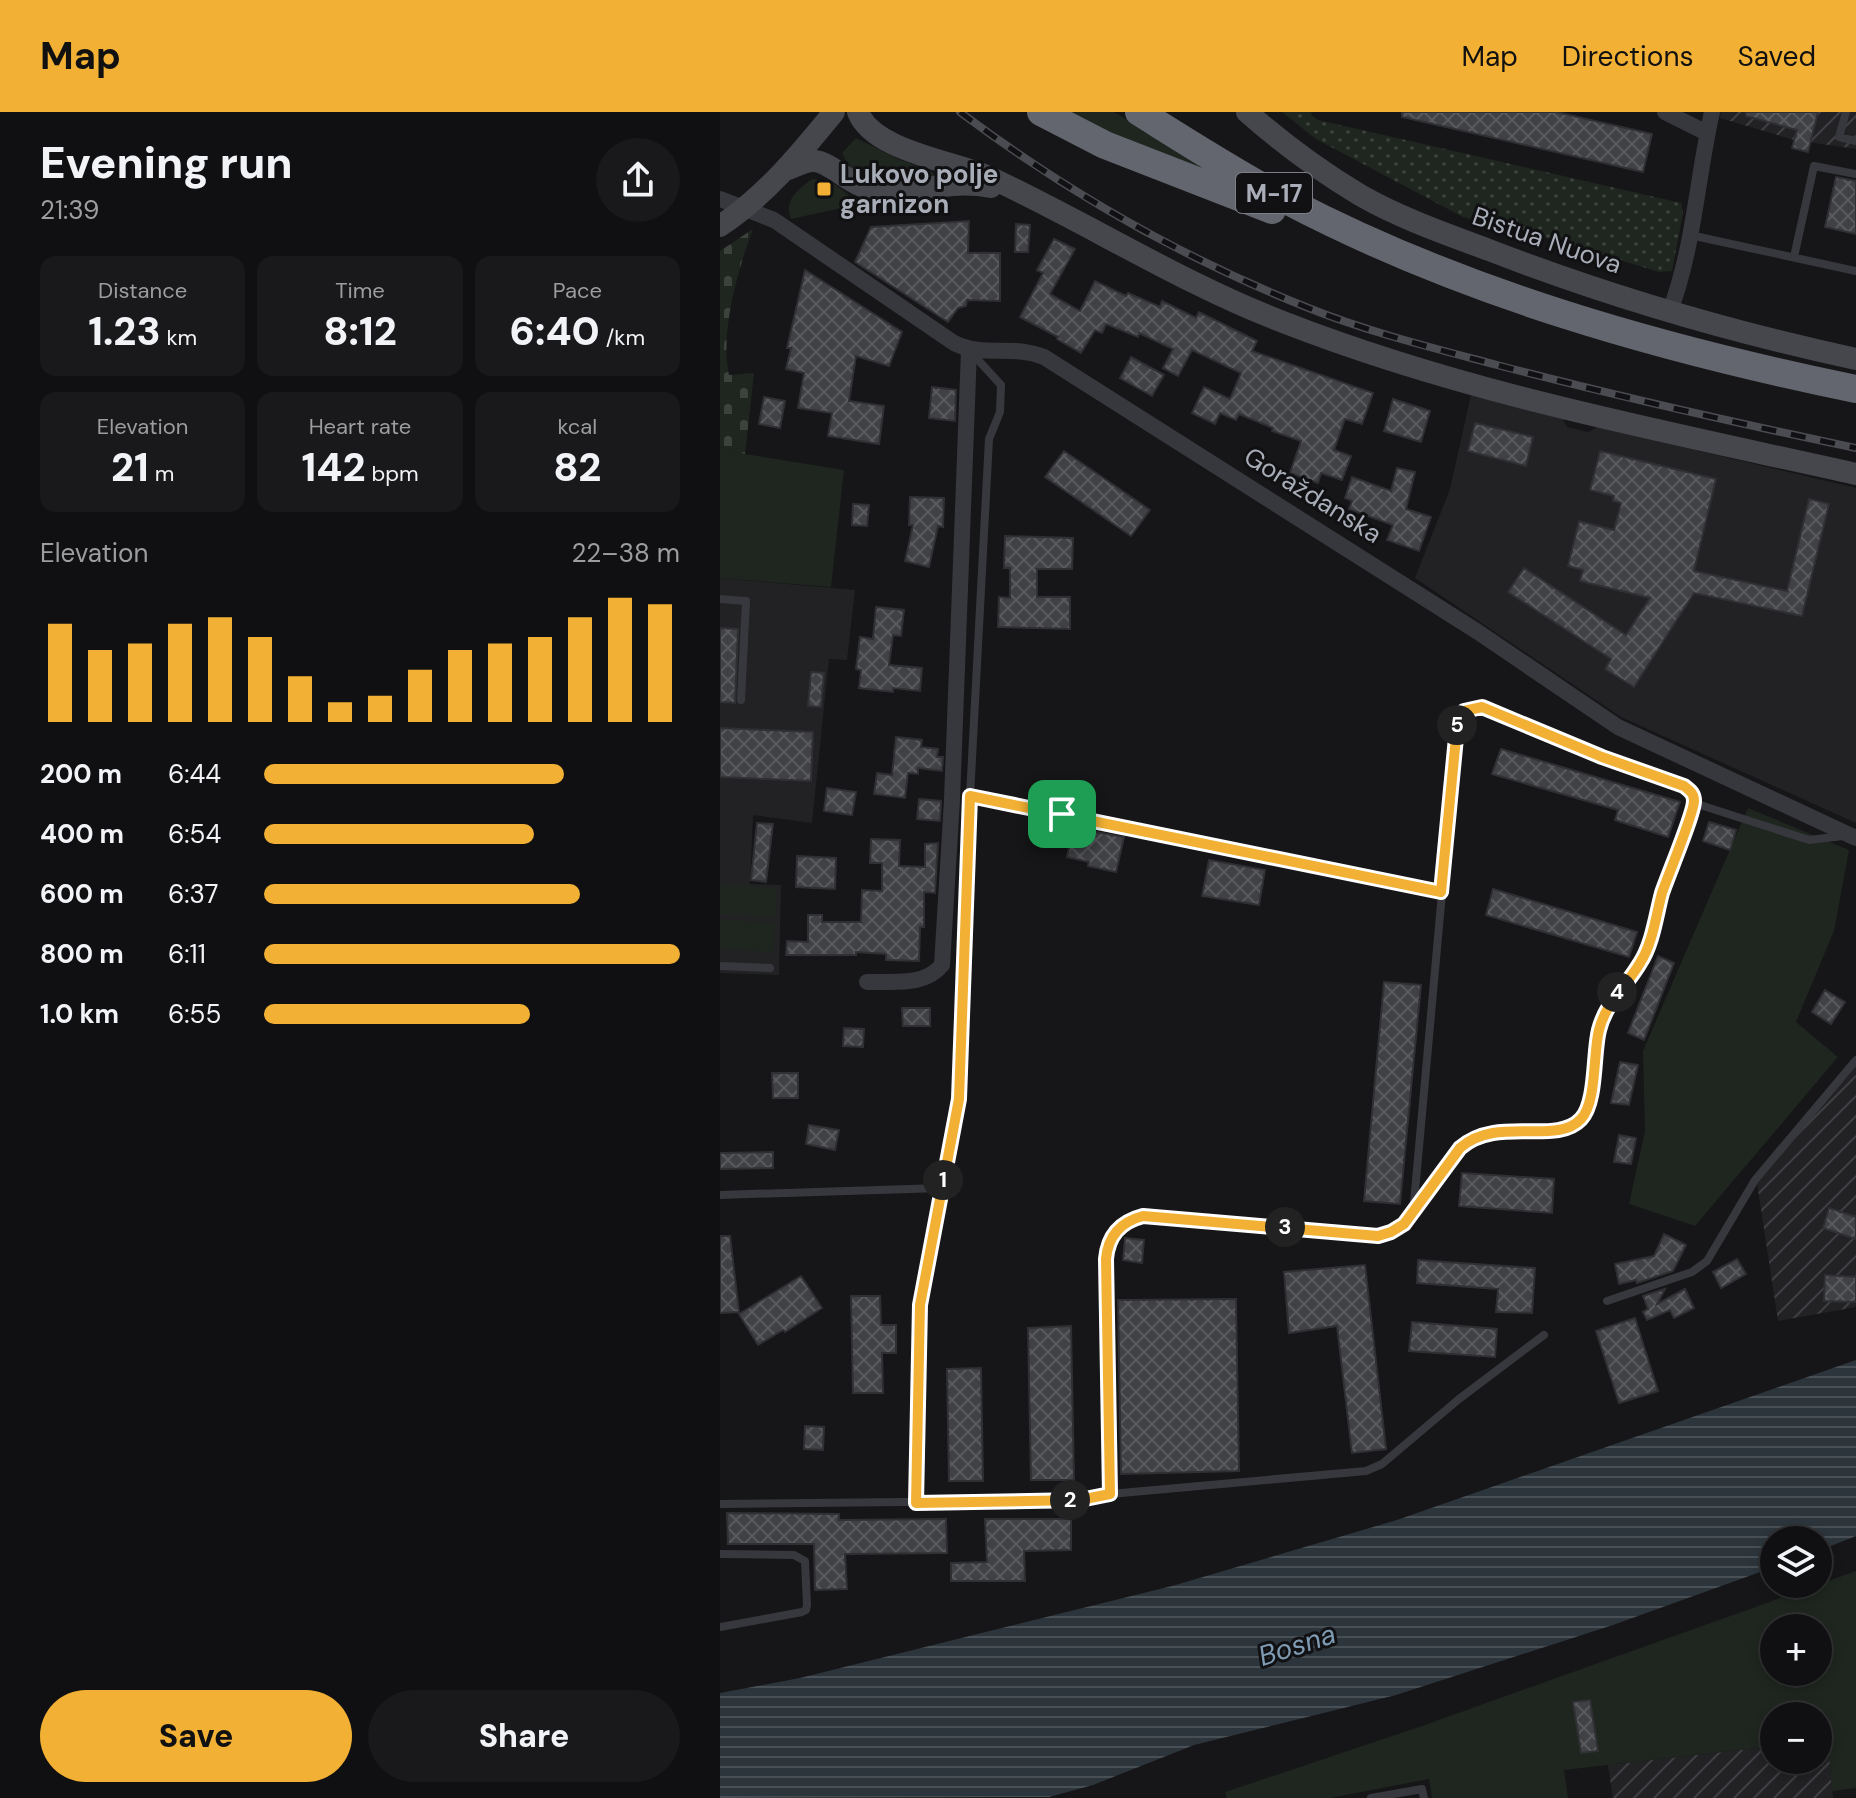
<!DOCTYPE html>
<meta charset="utf-8">
<style>
body{margin:0;font-family:"DM Sans",sans-serif;background:#19191b;color:#f1f3f6;height:100vh;display:flex;flex-direction:column;font-size:30px;white-space:nowrap}
*{box-sizing:border-box;margin:0}
p{font-size:26px;color:#9c9d9f}
.icon{flex:none;width:44px;height:44px;fill:none;stroke:currentColor;stroke-width:2;stroke-linecap:round;stroke-linejoin:round}
.map{position:relative;flex:1;overflow:hidden}
.drawer{display:flex;flex-direction:column;background:#101012;width:720px}
.drawer>*{flex:none}
.controls{position:absolute;left:1040px;top:1414px;display:grid;gap:16px}
.controls a{display:grid;place-items:center;width:72px;height:72px;border-radius:50%;background:#101012;box-shadow:0 4px 12px #0003,0 0 0 2px #303032;font-size:40px}
.pin{position:absolute;display:grid;place-items:center;width:68px;height:68px;color:#fff;margin:-34px;border-radius:16px;box-shadow:0 4px 12px #0006}
.km{position:absolute;width:40px;height:40px;margin:-20px;border-radius:50%;background:#222;color:#fff;font-size:22px;line-height:40px;text-align:center}
.round{display:grid;place-items:center;flex:none;width:84px;height:84px;border-radius:42px;background:#19191b}
.overview{display:flex;align-items:center;justify-content:space-between;height:136px;padding:0 40px}
h1{font-size:44px;font-weight:800;line-height:60px}
.metrics{display:grid;grid-template-columns:repeat(3,1fr);gap:12px;height:136px;padding:8px 40px}
.metrics div{display:grid;align-content:center;border-radius:16px;background:#19191b;text-align:center}
.metrics b{font-size:40px;font-weight:800}
.metrics small{font-size:22px;font-weight:400}
.metrics p{font-size:22px}
.chart{height:224px;padding:16px 40px}
.chart p{display:flex;justify-content:space-between}
.chart svg{width:100%;height:144px;margin-top:8px;stroke:#f2b134;stroke-width:6}
.button{display:flex;gap:16px;margin-top:auto;padding:16px 40px}
.button a{flex:1;height:92px;border-radius:48px;background:#f2b134;color:#111;font-size:32px;font-weight:800;line-height:92px;text-align:center}
.button a+a{background:#19191b;color:#f1f3f6}
ul{padding:0 40px;list-style:none;font-size:26px}
li{display:grid;grid-template-columns:128px 96px 1fr;align-items:center;height:60px}
li i{height:20px;border-radius:10px;background:#f2b134}
header{display:flex;align-items:center;gap:48px;box-sizing:border-box;height:112px;padding:0 40px;background:#f2b134;color:#111}
header strong{font-size:38px}
nav{display:flex;gap:44px;margin-inline-start:auto;font-size:28px}
main{display:flex;flex:1;min-height:0}
.map>svg:first-child{display:block}
.built{fill:#222225}
.industrial{fill:url(#industrial-furrows)}
.green{fill:#1e261f;fill-rule:evenodd}
.cemetery{fill:url(#cemetery-stones)}
.park{fill:url(#park-dots)}
.water{fill:url(#water-rules)}
.building{fill:url(#building-cross-hatch);stroke:#303034;stroke-width:2}
.lines{fill:none;stroke-linecap:round;stroke-linejoin:round}
.lane{stroke:#37383d;stroke-width:8}
.street{stroke:#37383d;stroke-width:16}
.secondary{stroke:#45474d;stroke-width:22}
.highway{stroke:#63666e;stroke-width:28}
.rail-casing{stroke:#4a4c52;stroke-width:8}
.rail{stroke:#111113;stroke-width:5;stroke-dasharray:15;stroke-linecap:butt}
.route-casing{stroke:#fff;stroke-width:16}
.route{stroke:#f2b134;stroke-width:10}
.poi-dot{fill:#f2b134;stroke:#111113;stroke-width:3}
.labels{text-anchor:middle;dominant-baseline:central;stroke-width:6;stroke-linejoin:round;paint-order:stroke}
.shield{fill:#111113;stroke:#7b7e86;stroke-width:2}
.shield-label{font-size:24px;font-weight:bold;fill:#a8adb8}
.poi-label{font-size:26px;font-weight:bold;fill:#a8adb8;stroke:#111113;text-anchor:start}
.street-label{font-size:26px;fill:#a8adb8;stroke:#111113}
.water-label{font-size:28px;font-style:italic;fill:#7f9bb3;stroke:#111113}
</style>
<header>
<strong>Map</strong>
<nav><a>Map</a><a>Directions</a><a>Saved</a></nav>
</header>
<main>
<section class="drawer">
<div class="overview"><div><h1>Evening run</h1><p>21:39</p></div><a class="round"><svg class="icon" aria-label="share" viewBox="0 0 24 24"><path d="M12 15V3M7 8l5-5 5 5M5 13v7h14v-7"/></svg></a></div>
<div class="metrics">
<div><p>Distance</p><b>1.23<small> km</small></b></div>
<div><p>Time</p><b>8:12</b></div>
<div><p>Pace</p><b>6:40<small> /km</small></b></div>
</div>
<div class="metrics">
<div><p>Elevation</p><b>21<small> m</small></b></div>
<div><p>Heart rate</p><b>142<small> bpm</small></b></div>
<div><p>kcal</p><b>82</b></div>
</div>
<div class="chart"><p><span>Elevation</span>22–38 m</p>
<svg viewBox="0 0 160 44" preserveAspectRatio="none"><path d="M5 44V14M15 44V22M25 44V20M35 44V14M45 44V12M55 44V18M65 44V30M75 44V38M85 44V36M95 44V28M105 44V22M115 44V20M125 44V18M135 44V12M145 44V6M155 44V8"/></svg>
</div>
<ul>
<li><b>200 m</b>6:44<i style="width:72%"></i></li>
<li><b>400 m</b>6:54<i style="width:65%"></i></li>
<li><b>600 m</b>6:37<i style="width:76%"></i></li>
<li><b>800 m</b>6:11<i style="width:100%"></i></li>
<li><b>1.0 km</b>6:55<i style="width:64%"></i></li>
</ul>
<div class="button"><a>Save</a><a>Share</a></div>
</section>
<div class="map">
<svg width="1136" height="1686" viewBox="0 0 1136 1686">
<defs>
<pattern id="industrial-furrows" width="10" height="10" patternUnits="userSpaceOnUse" patternTransform="scale(2)"><rect width="10" height="10" fill="#222225"/><path d="M-1 1l2-2M0 10L10 0M9 11l2-2" fill="none" stroke="#3f3f43"/></pattern>
<pattern id="cemetery-stones" width="16" height="16" patternUnits="userSpaceOnUse" patternTransform="scale(2)"><rect width="16" height="16" fill="#1e261f"/><path d="M2 7V4a2 2 0 0 1 4 0v3zM10 15v-3a2 2 0 0 1 4 0v3z" fill="#3c433d"/></pattern>
<pattern id="park-dots" width="8" height="8" patternUnits="userSpaceOnUse" patternTransform="scale(2)"><rect width="8" height="8" fill="#1e261f"/><path d="M2 2h.1M6 6h.1" fill="none" stroke="#3c433d" stroke-width="1.8" stroke-linecap="round"/></pattern>
<pattern id="water-rules" width="6" height="5" patternUnits="userSpaceOnUse" patternTransform="scale(2)"><rect width="6" height="5" fill="#2c353c"/><path d="M0 2.5h6" fill="none" stroke="#485056"/></pattern>
<pattern id="building-cross-hatch" width="8" height="8" patternUnits="userSpaceOnUse" patternTransform="scale(2)"><rect width="8" height="8" fill="#404145"/><path d="M0 0l8 8M0 8l8-8" fill="none" stroke="#595a5e"/></pattern>
</defs>
<rect width="100%" height="100%" fill="#161618"/>
<path class="built" d="M751 283 843 307 847 315 868 320 878 315 1136 376V711L901 605 695 466 730 377Z
M0 466 135 478 127 548 109 547 92 711 33 703 30 772 61 773 59 863 0 861Z"/>
<path class="industrial" d="M1001 0H1136V37L1074 28 1000 6Z
M1136 944V1195L1058 1209 1037 1071 1050 1049Z
M1108 1627 1113 1686H893L888 1653 1054 1634V1648H1098V1628Z"/>
<path class="green" d="M332 0H394L510 70Z
M136 26 178 47 211 59 215 63 213 65C181 65 139 80 122 41Z
M92 67 112 70 140 92 71 107C63 89 78 77 92 67Z
M0 335 25 342 124 358 111 475 0 466Z
M1028 696 1129 738 1114 819 1076 910 1118 945 975 1114 909 1092 925 1019 923 939Z
M0 772 57 776 55 805 0 802Z
M0 807 55 811 54 840 0 837Z
M1136 1459V1676L1112 1679 1108 1628H1098V1604H1054V1634L844 1658 848 1686H712L709 1667 610 1686H507L505 1680 702 1614ZM1054 1516H1098V1560H1054Z"/>
<path class="cemetery" d="M33 117C17 160 0 220 9 263L34 261 25 342 0 335V139Z"/>
<path class="park" d="M562 0H592L591 3 598 8 961 91 963 101 952 159 939 160 805 119 743 105 596 27Z"/>
<path class="water" d="M1136 1248V1424L1098 1439V1428H1054V1455L893 1513 676 1583 474 1633 373 1673 329 1685 0 1686V1581L80 1566 452 1474 677 1408Z"/>
<path class="building" d="M682 0H836L932 22 923 60 682 5Z
M1026 0H1098L1088 40 1072 36 1077 18 1026 4Z
M1116 65 1136 69V122L1105 115Z
M249 109 248 141H280V189L247 188 246 194 238 196 228 210 135 150 151 115Z
M296 112 310 113 308 140H295Z
M334 127 355 137 330 182 360 199 375 169 406 184 408 181 440 195 442 189 476 206 479 200 537 229 532 239 653 281 642 312 625 307 614 338 631 344 622 368 601 361 598 371 570 361 581 329 552 319 553 316 519 302 516 308 500 301 495 312 472 301 484 275 510 287 521 261 472 238 458 264 443 256 453 237 419 221 418 225 386 212 382 221 375 218 361 241 337 227 338 225 300 205 323 161 317 158Z
M85 158 182 220 169 254 136 244 129 289 164 294 159 332 108 324 112 301 78 296 84 261 66 257 71 236H67Z
M411 245 444 263 432 284 400 266Z
M212 275 236 278 235 309 209 306Z
M44 285 65 289 60 316 39 312Z
M673 287 710 299 701 330 664 319Z
M755 311 813 325 806 354 748 339Z
M344 339 430 398 411 424 325 365Z
M880 339 996 367 974 459 1067 479 1089 387 1109 392 1082 504 974 481 914 575 885 557 891 547 788 480 804 456 906 523 930 486 860 469 863 458 848 454 859 409 894 418 901 391 893 389 894 384 870 378Z
M677 356 695 360 686 397 711 405 699 439 667 428 673 413 629 397 632 389 625 386 632 365 671 379Z
M190 385 224 386 223 415 218 414 209 455 185 449 193 413H189Z
M133 392 149 393 147 414 132 413Z
M285 424 353 426 352 457H317V485H350V517L278 515 279 485 290 486V456H284Z
M156 495 184 498 181 524 173 523 169 553 202 556 200 579 173 576V580L139 576 141 558 136 557 140 525 153 527Z
M0 516 18 517 15 591 0 590Z
M91 560 104 561 101 595 88 594Z
M0 616 93 620 91 669 0 665Z
M176 625 202 628 201 635 218 637 217 645H223L222 659 198 656V662L188 661 185 686 154 682 157 661 172 663Z
M781 637 960 690 948 725 895 708 898 698 772 662Z
M107 676 136 680 132 703 104 699Z
M199 687 221 689 220 709 197 707Z
M989 710 1016 718 1010 738 983 729Z
M37 711 53 712 46 770 31 768Z
M353 716 404 725 396 760 368 754 369 750 347 745Z
M151 727 180 728 179 754 205 755V732L218 731 215 781 204 780V815H200L199 849 166 848V842L136 840V843H66L67 829 88 830V803H102V810H141L142 778 162 779V751H150Z
M77 744 116 746 115 777 76 775Z
M489 748 545 758 539 793 482 784Z
M773 777 917 820 909 845 766 803Z
M938 844 954 851 924 928 908 921Z
M664 870 701 873 680 1092 644 1089Z
M1105 878 1125 890 1111 912 1092 900Z
M182 896H210V914H183Z
M124 916 144 917 143 935 123 934Z
M900 950 918 953 909 993 891 991Z
M52 961H78V986H53Z
M89 1013 119 1018 115 1038 86 1032Z
M899 1023 916 1026 911 1052 894 1050Z
M53 1040V1056L0 1057V1041Z
M742 1061 834 1067 832 1101 739 1094Z
M1109 1096 1136 1105V1127L1103 1116Z
M944 1122 966 1133 953 1159 917 1171 916 1168 899 1172 895 1152 934 1144Z
M0 1124H10L19 1200 0 1201Z
M405 1126 424 1128 422 1151 403 1148Z
M1017 1147 1026 1162 1001 1176 993 1160Z
M698 1148 815 1156 812 1201 776 1200 778 1177 697 1171Z
M645 1153 666 1337 632 1341 617 1214 569 1221 564 1160Z
M1105 1163 1136 1165V1190L1104 1189Z
M81 1164 102 1196 65 1220 63 1218 38 1233 19 1202Z
M945 1177 937 1192 965 1177 974 1196 954 1206 950 1198 927 1208 923 1200 928 1197 923 1184Z
M131 1184H160L161 1213H176V1241H162L163 1281H133Z
M516 1187 519 1359 401 1362 398 1188Z
M915 1206 938 1279 899 1291 876 1219Z
M692 1210 777 1217 775 1245 689 1239Z
M351 1214 354 1368H311L308 1216Z
M261 1256 263 1369H229L227 1257Z
M85 1314 104 1315 103 1338 84 1337Z
M7 1401 119 1402V1408L226 1407 227 1441 125 1442 127 1477 95 1478 94 1432H8Z
M265 1407H351V1438L304 1439 305 1469H231V1451L267 1450Z
M870 1588 878 1639 861 1641 853 1590Z"/>
<g class="lines">
<path class="lane" d="M1126 0 1119 25 1136 29
M970 123 1136 159
M1074 145 1094 54 1136 62
M0 487 26 489 21 588
M250 684 721 780
M0 854 50 856
M221 1076 239 987 250 684 269 327 280 300 281 273 249 238
M0 1083 221 1076 200 1193 196 1391
M693 1101 738 605C748 595 759 594 772 598L882 645 964 674 972 681 974 691
M887 1189 972 1160 987 1149 1035 1068 1136 948
M390 1382 386 1147C388 1124 400 1110 423 1104L658 1124 671 1120 684 1112 740 1036C777 1003 834 1034 860 1007 877 990 873 942 879 919 887 885 909 875 922 847 933 825 937 800 944 777 953 748 963 720 974 691L1089 728 1123 724
M0 1392 360 1388 390 1382 646 1359 662 1352 739 1287 824 1223
M0 1442 74 1443 85 1449 87 1493 86 1498 82 1500 0 1515
M651 1686 702 1677 704 1686"/>
<path class="street" d="M945 0 987 21
M0 87 54 108 234 231C265 246 291 232 324 245L758 520 898 615 1136 726
M950 199C974 135 977 66 992 0
M147 870C173 869 204 875 222 853L232 688 249 238"/>
<path class="secondary" d="M138 0C153 39 233 49 269 65 368 111 461 171 563 210 747 282 944 319 1136 362
M527 0C562 31 600 59 640 83 680 106 726 122 769 138 888 184 1011 220 1136 247
M65 58C75 55 85 48 95 49 113 51 130 75 157 78 196 82 230 67 271 75
M0 114C46 83 79 43 114 0"/>
<path class="highway" d="M321 0 385 33 552 98
M419 0C467 30 515 61 566 88 743 181 941 237 1136 277"/>
<g class="rail-casing">
<path id="rail" d="M240 0C347 80 463 146 586 195 648 220 713 236 777 253 896 284 1016 311 1136 336"/>
</g>
<use href="#rail" class="rail"/>
</g>
<g class="lines">
<g class="route-casing">
<path id="route" d="M762 595 882 645 964 674C970 679 974 681 974 689 974 702 948 763 942 781 936 803 933 831 920 851 906 875 886 890 879 918 873 941 877 990 861 1007 836 1034 777 1003 740 1036L684 1112 671 1120 658 1124 423 1104C400 1110 388 1124 386 1147L390 1382 360 1388 196 1391 200 1193 239 987 250 684 721 780 738 605 744 599Z"/>
</g>
<use href="#route" class="route"/>
</g>
<rect class="poi-dot" x="96" y="69" width="16" height="16" rx="4"/>
<g class="labels">
<rect class="shield" x="516" y="61" width="76" height="40" rx="6"/>
<g class="shield-label">
<text x="554" y="81">M-17</text>
</g>
<g class="poi-label">
<text x="120" y="62">Lukovo polje<tspan x="120" dy="30">garnizon</tspan></text>
</g>
<g class="street-label">
<text transform="translate(827 128) rotate(19)">Bistua Nuova</text>
<text transform="translate(593 383) rotate(32)">Goraždanska</text>
</g>
<g class="water-label">
<text transform="translate(577 1533) rotate(-18)">Bosna</text>
</g>
</g>
</svg>
<div class="controls">
<a><svg class="icon" aria-label="layers" viewBox="0 0 24 24"><path d="M12 4l9 5-9 5-9-5zM3 14l9 5 9-5"/></svg></a>
<a>+</a>
<a>−</a>
</div>
<div class="pin" style="left:342px;top:702px;background:#1e9e55"><svg class="icon" aria-label="arrive" viewBox="0 0 24 24"><path d="M6 21V4h12l-3 4 3 4H6"/></svg></div>
<b class="km" style="left:223px;top:1068px">1</b>
<b class="km" style="left:350px;top:1388px">2</b>
<b class="km" style="left:565px;top:1115px">3</b>
<b class="km" style="left:897px;top:880px">4</b>
<b class="km" style="left:737px;top:613px">5</b>
</div>
</main>
